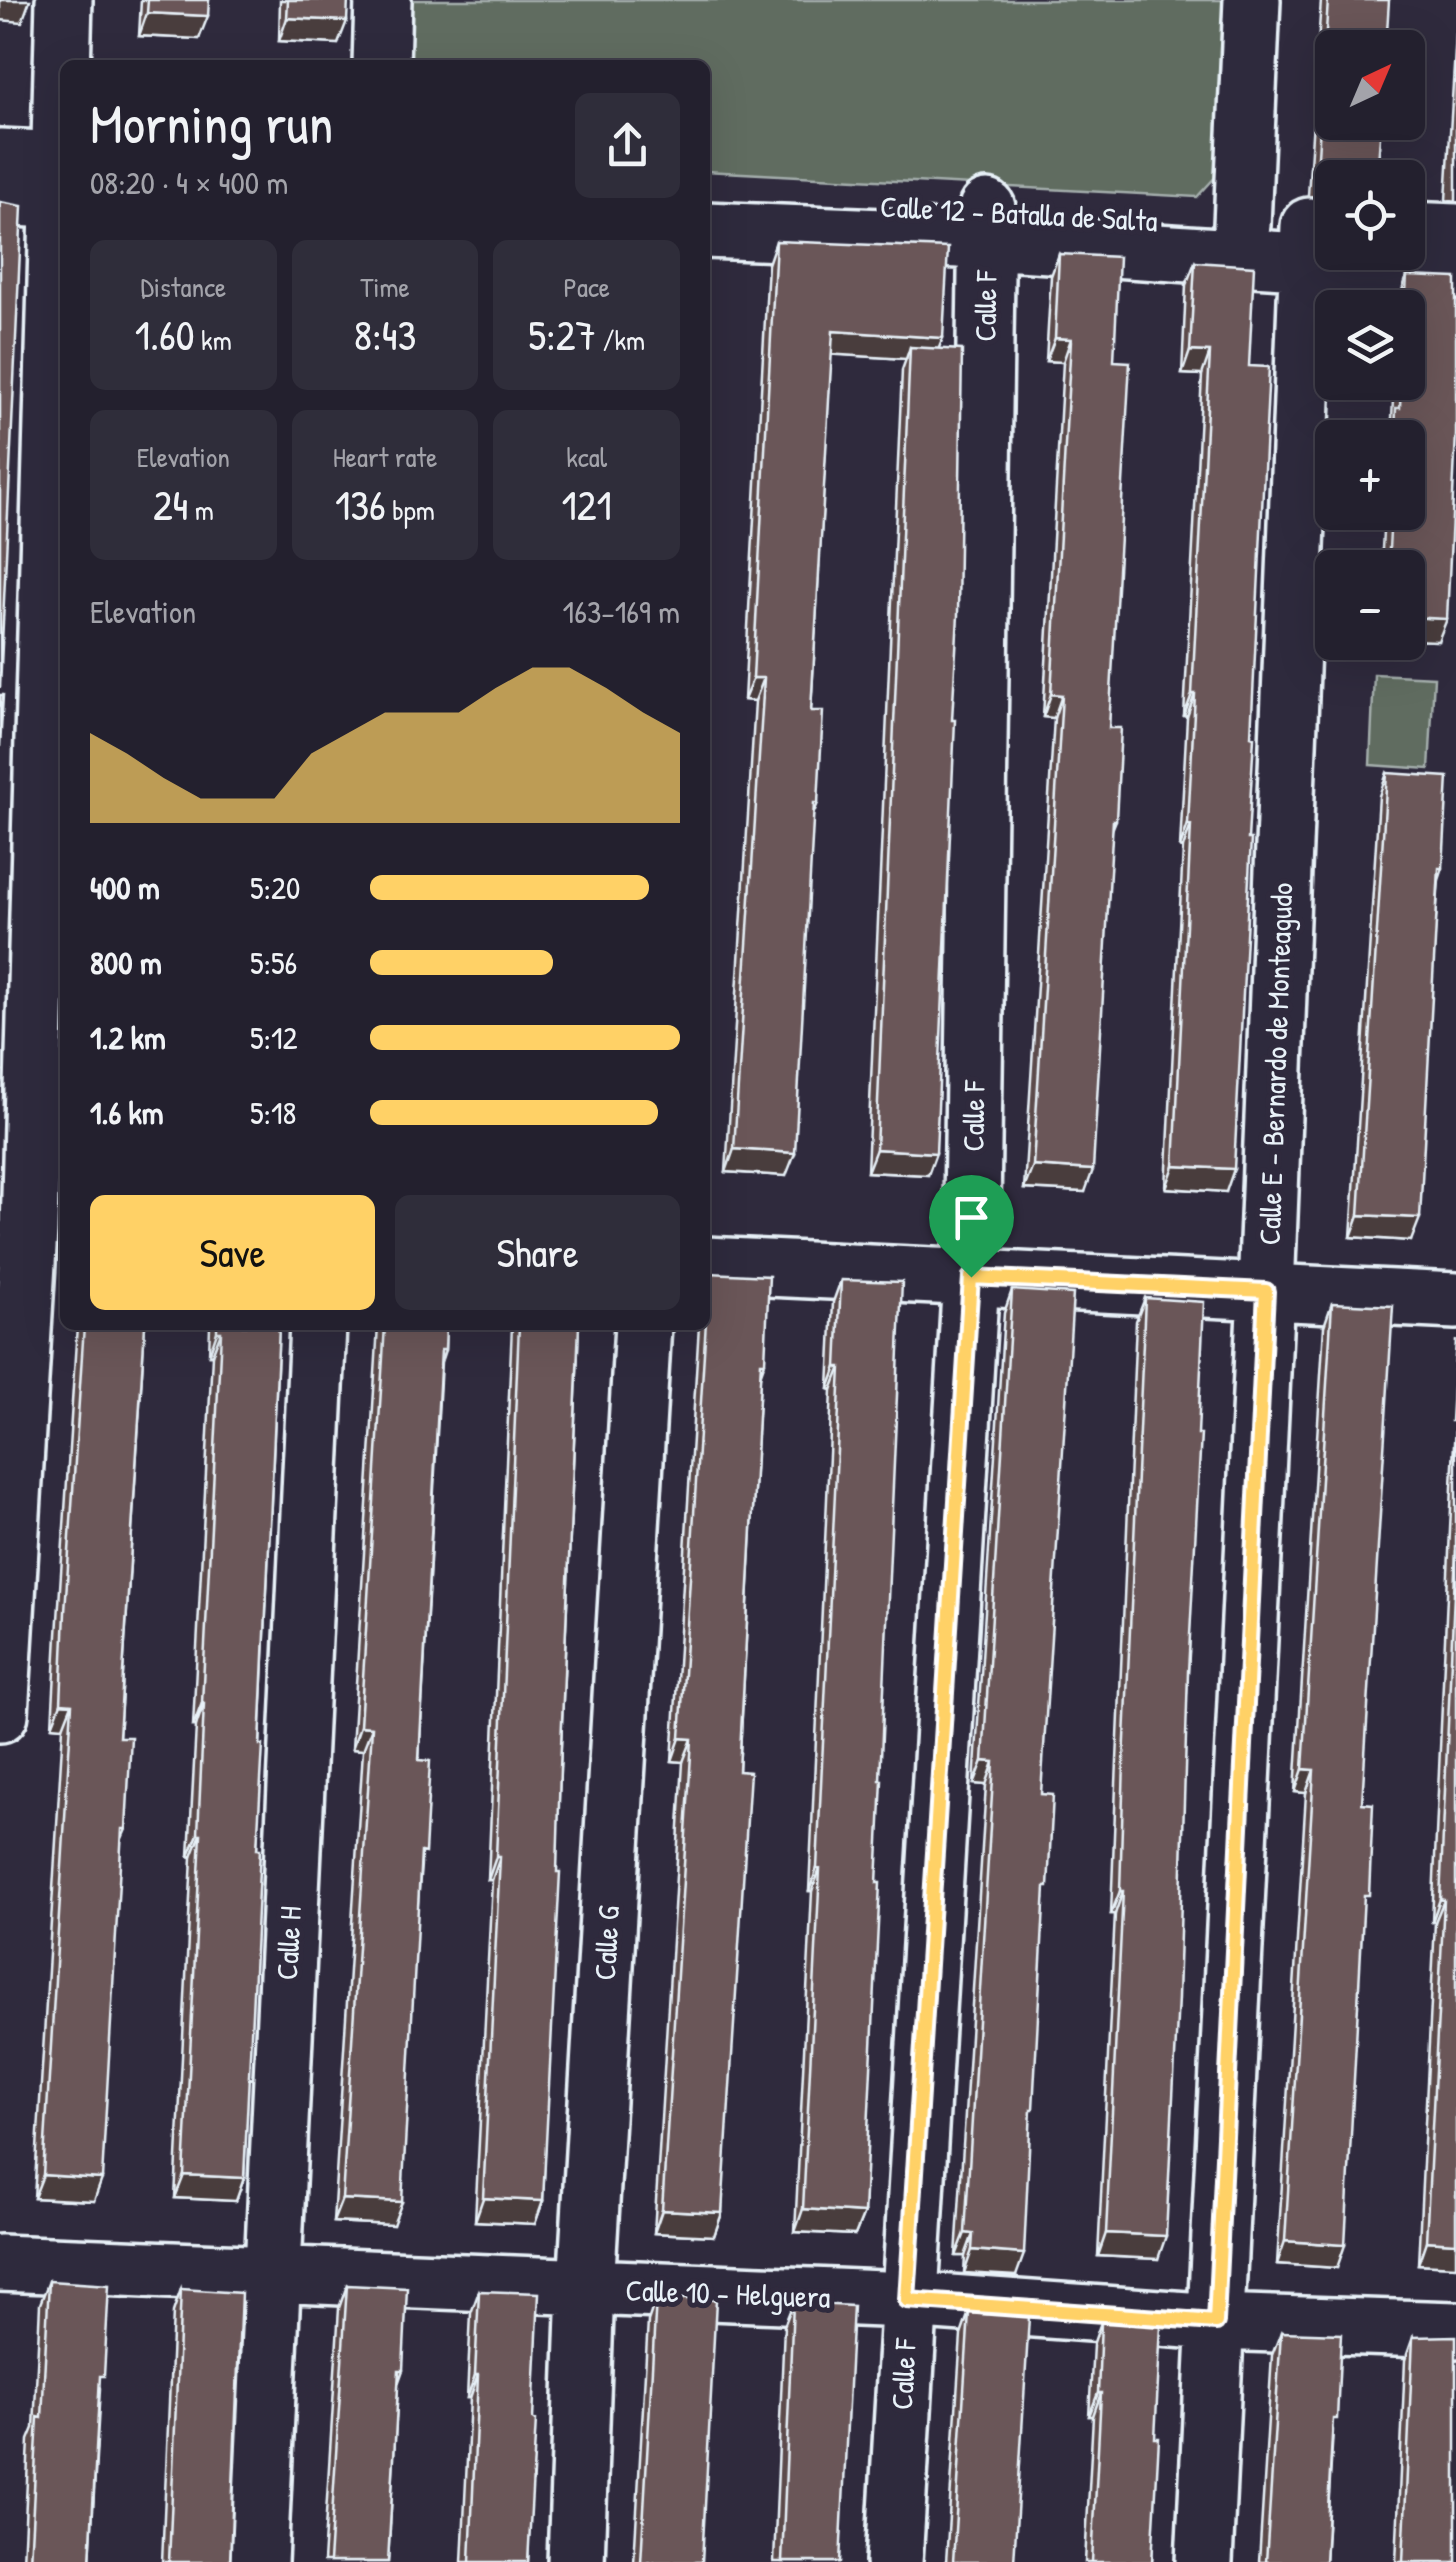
<!DOCTYPE html>
<meta charset="utf-8">
<style>
body{margin:0;font-family:"Patrick Hand",sans-serif;background:#2f2d3a;color:#f1f3f6;height:100vh;display:flex;flex-direction:column;font-size:38px;white-space:nowrap}
*{box-sizing:border-box;margin:0}
p{font-size:32px;color:#a3a3aa}
.icon{flex:none;width:55px;height:55px;fill:none;stroke:currentColor;stroke-width:2;stroke-linecap:round;stroke-linejoin:round}
.map{position:relative;flex:1;overflow:hidden}
.details{position:absolute;left:60px;top:60px;width:650px;height:1270px;display:flex;flex-direction:column;background:#23202e;border-radius:15px;box-shadow:0 10px 40px #0002,0 0 0 2px #403e4a}
.details>*{flex:none}
.needle{width:65px;rotate:44deg}
.tools{position:absolute;left:1315px;top:30px;display:grid;gap:20px}
.tools a{display:grid;place-items:center;width:110px;height:110px;border-radius:15px;background:#23202e;box-shadow:0 10px 40px #0002,0 0 0 2px #403e4a;font-size:50px}
.pin{position:absolute;display:grid;place-items:center;width:85px;height:85px;color:#fff;margin:-102px -42px;border-radius:50% 50% 50% 0;rotate:-45deg;box-shadow:0 0 10px #0007}
.pin .icon{rotate:45deg}
.round{display:grid;place-items:center;flex:none;width:105px;height:105px;border-radius:15px;background:#2f2d3a}
.summary{display:flex;align-items:center;justify-content:space-between;height:170px;padding:0 30px}
h1{font-size:55px;font-weight:600;line-height:75px}
.stats{display:grid;grid-template-columns:repeat(3,1fr);gap:15px;height:170px;padding:10px 30px}
.stats div{display:grid;align-content:center;border-radius:15px;background:#2f2d3a;text-align:center}
.stats b{font-size:42px;font-weight:600}
.stats small{font-size:28px;font-weight:400}
.stats p{font-size:28px}
.chart{height:280px;padding:20px 30px}
.chart p{display:flex;justify-content:space-between}
.chart svg{width:100%;height:180px;margin-top:10px;fill:#ffd166;opacity:.7}
.button{display:flex;gap:20px;margin-top:auto;padding:20px 30px}
.button a{flex:1;height:115px;border-radius:15px;background:#ffd166;color:#111;font-size:40px;font-weight:600;line-height:115px;text-align:center}
.button a+a{background:#2f2d3a;color:#f1f3f6}
ul{padding:0 30px;list-style:none;font-size:32px}
li{display:grid;grid-template-columns:160px 120px 1fr;align-items:center;height:75px}
li i{height:25px;border-radius:12px;background:#ffd166}
.map>svg:first-child{display:block}
.green{fill:#606c61;stroke:#a4aeac;stroke-width:2.5}
.lines{fill:none;stroke-linecap:round;stroke-linejoin:round}
.minor-casing{stroke:#e8f1f8;stroke-width:62}
.minor{stroke:#2f2a3d;stroke-width:55}
.wall{fill:#5b4b4c;stroke:#e8f1f8;stroke-width:2.5}
.shaded-wall{fill:#4a3d3e;stroke:#e8f1f8;stroke-width:2.5}
.building{fill:#6a5758;stroke:#e8f1f8;stroke-width:2.5}
.route-casing{stroke:#fff;stroke-width:20}
.route{stroke:#ffd166;stroke-width:12}
.labels{text-anchor:middle;dominant-baseline:central;stroke-width:10;stroke-linejoin:round;paint-order:stroke}
.street-label{font-size:30px;fill:#e8f1f8;stroke:#2f2a3d}
</style>
<div class="map">
<svg width="1456" height="2562" viewBox="0 0 1456 2562">
<rect width="100%" height="100%" fill="#2f2a3d"/>
<filter id="ink" filterUnits="userSpaceOnUse"><feTurbulence type="fractalNoise" baseFrequency=".01" numOctaves="2"/><feDisplacementMap in="SourceGraphic" scale="20" xChannelSelector="R" yChannelSelector="G"/><feConvolveMatrix kernelMatrix="1 2 1 2 8 2 1 2 1" color-interpolation-filters="sRGB"/></filter>
<g filter="url(#ink)">
<path class="green" d="M412 0H1228L1219 173 1197 197 705 171V65H408Z
M1374 674 1434 677 1429 769 1370 765Z"/>
<g class="lines">
<g class="minor-casing">
<path id="minor" d="M381 65 383 0
M0 157 65 160
M0 197 65 201
M1242 225 1252 0
M705 230 986 241 1456 271
M1408 230 1456 232
M705 1265 1456 1301
M0 1714 29 1230 64 0
M0 2263 907 2300 1216 2322 1456 2330
M259 2562 318 1325
M576 2562 586 2287 643 1325
M894 2562 971 1277 987 208
M1204 2562 1266 1291 1309 226"/>
</g>
<use href="#minor" class="minor"/>
</g>
<path class="wall" d="M141 0H209L199 39 139 36Z
M280 0H348L338 44 279 41Z
M1321 0H1389L1332 178V202L1308 195Z
M1456 33V202L1446 200Z
M776 241 938 349 928 1175 867 1172 902 370 906 359 831 354 811 711 818 803 813 815 786 1176 726 1172 755 701 744 700 768 264Z
M1059 254 1114 361 1109 728 1116 820 1112 830 1085 1192 1024 1189 1054 718 1043 717 1063 362 1046 361 1051 276Z
M1195 262 1249 366 1226 1192 1166 1188 1183 848 1180 847 1187 717 1184 716 1202 375 1182 374 1186 285Z
M1407 276 1438 641 1408 640V568H1381L1384 512H1408V438H1388V430L1392 418 1394 382H1408V308H1398L1399 299Z
M1387 773 1443 868 1439 880 1411 1241 1351 1237 1379 796Z
M709 1273 765 1362 760 1376 739 1771 722 2213 714 2236 654 2233 683 1762 672 1761 699 1325H705V1285Z
M841 1280 880 1780 864 2213 855 2235 795 2232 812 1891H809L832 1390 829 1389 833 1302Z
M1012 1290 1041 1794 1044 1898 1030 2117 1016 2276 964 2273 965 2256H956L986 1785 974 1784 1004 1313Z
M1145 1298 1198 1434 1188 1672 1158 2259 1098 2256 1115 1914H1111L1116 1784 1136 1321Z
M1332 1303 1362 1803 1337 2268 1277 2264 1306 1793 1295 1792 1324 1326Z
M77 1325H145L119 1737 126 1829 121 1841 94 2201 34 2198 63 1727 52 1726 57 1635Z
M210 1325H279L260 1745 257 1849 244 2178 236 2201 175 2198 192 1857 189 1856 196 1726H193L212 1355H209Z
M378 1325H446L445 1350 441 1362 419 1760 421 1864 393 2225 333 2222 363 1750 352 1749Z
M512 1325H579L560 1769 543 2201 535 2224 475 2221 492 1880H488Z
M1456 1340V2266L1418 2264 1435 1922H1432L1455 1421H1451Z
M49 2281 100 2388 90 2562H23L29 2440 34 2428 40 2304Z
M347 2285 403 2370 398 2384 388 2562H323L339 2308Z
M181 2289 230 2562H162L173 2312Z
M479 2291 533 2419 528 2562H462L470 2398H467L471 2313Z
M656 2298 702 2562H634L648 2321Z
M793 2303 840 2562H774L784 2326Z
M969 2312 1014 2562H946L961 2335Z
M1101 2322 1155 2438 1152 2562H1085L1093 2416H1089L1093 2345Z
M1281 2332 1333 2430 1325 2562H1259L1272 2355Z
M1413 2337 1456 2562H1396L1405 2360Z"/>
<path class="shaded-wall" d="M0 0H30L22 22 0 20Z
M147 13 208 16 199 39 139 36Z
M287 18 347 21 338 44 279 41Z
M833 331 943 338 934 360 910 347 906 359 824 354Z
M1055 338 1071 339 1063 362 1046 361Z
M1190 351 1210 352 1202 375 1182 374Z
M1408 617 1447 619 1438 641 1408 640Z
M753 678H764L755 701 744 700Z
M1051 694 1062 695 1054 718 1043 717Z
M1192 694H1195L1187 717 1184 716Z
M1188 824 1191 825 1183 848 1180 847Z
M734 1149 795 1153 786 1176 726 1172Z
M876 1149 936 1153 928 1175 867 1172Z
M1033 1166 1093 1170 1085 1192 1024 1189Z
M1174 1166 1234 1169 1226 1192 1166 1188Z
M1359 1215 1420 1218 1411 1241 1351 1237Z
M217 1332H221L212 1355H209Z
M837 1367H841L832 1390 829 1389Z
M61 1703 72 1704 63 1727 52 1726Z
M202 1703H204L196 1726H193Z
M360 1726 372 1727 363 1750 352 1749Z
M680 1738 692 1739 683 1762 672 1761Z
M983 1761 994 1762 986 1785 974 1784Z
M1303 1769 1314 1770 1306 1793 1295 1792Z
M198 1834H201L192 1857 189 1856Z
M496 1857H500L492 1880H488Z
M817 1868 820 1869 812 1891H809Z
M1120 1891H1123L1115 1914H1111Z
M1440 1899 1444 1900 1435 1922H1432Z
M43 2175 102 2179 94 2201 34 2198Z
M184 2175 244 2178 236 2201 175 2198Z
M483 2198 543 2201 535 2224 475 2221Z
M342 2199 402 2202 393 2225 333 2222Z
M803 2209 864 2213 855 2235 795 2232Z
M662 2210 722 2213 714 2236 654 2233Z
M965 2233 973 2234 965 2256H956Z
M1106 2233 1166 2236 1158 2259 1098 2256Z
M1285 2241 1345 2245 1337 2268 1277 2264Z
M1426 2241 1456 2243V2266L1418 2264Z
M972 2250 1024 2254 1016 2276 964 2273Z
M475 2375H478L470 2398H467Z
M1098 2393H1101L1093 2416H1089Z"/>
<path class="building" d="M148 0H209L208 16 147 13Z
M288 0H348L347 21 287 18Z
M1328 0H1389L1386 48H1332V122H1381L1377 178H1332L1317 172Z
M0 202 22 206 0 688Z
M776 241 948 248 943 338 833 331 811 711H823L818 803H814L795 1153 734 1149 764 678H753Z
M1059 254 1119 257 1114 361 1130 362 1109 728H1121L1116 820H1113L1093 1170 1033 1166 1062 695 1051 694 1071 339 1055 338Z
M1195 262 1254 266 1249 366 1269 367 1251 736 1254 737 1248 839H1251L1234 1169 1174 1166 1191 825 1188 824 1195 694H1192L1210 352 1190 351Z
M1407 276 1456 278V434L1447 619 1408 617V568H1388L1391 512H1408V438H1395L1396 408H1400L1401 382H1408V308H1405Z
M910 347 962 350 958 615 952 720H955L936 1153 876 1149Z
M0 695H3L0 747Z
M1387 773 1448 777 1443 868H1439L1420 1218 1359 1215Z
M709 1273 769 1276 765 1362H761L739 1771 750 1772 722 2213 662 2210 692 1739 680 1738Z
M841 1280 902 1282 880 1780H882L877 1883H880L864 2213 803 2209 820 1869 817 1868 841 1367H837Z
M1012 1290 1073 1294 1041 1794 1053 1795 1048 1887H1045L1033 2109H1031L1024 2254 972 2250 973 2234 965 2233 994 1762 983 1761Z
M1145 1298 1204 1302 1198 1434H1201L1188 1672 1178 1998 1166 2236 1106 2233 1123 1891H1120L1124 1761Z
M1332 1303 1393 1306 1362 1803 1373 1804 1369 1895H1364L1345 2245 1285 2241 1314 1770 1303 1769Z
M84 1325H145L119 1737H131L126 1829H122L102 2179 43 2175 72 1704 61 1703 65 1612Z
M217 1325H279L260 1745H263L257 1849H260L244 2178 184 2175 201 1834H198L204 1703H202L221 1332H217Z
M385 1325H446L445 1350H441L419 1760 430 1761 425 1853 421 1852 402 2202 342 2199 372 1727 360 1726Z
M519 1325H579L560 1769 557 1872H560L543 2201 483 2198 500 1857H496Z
M1456 1550V2243L1426 2241 1444 1900 1440 1899Z
M49 2281 109 2285 104 2376H100L90 2562H30L38 2417 42 2418Z
M347 2285 407 2288 403 2370H399L388 2562H329Z
M181 2289 241 2293 230 2562H169Z
M479 2291 539 2293 533 2419 536 2420 528 2562H470L478 2375H475Z
M656 2298 716 2300 702 2562H641Z
M793 2303 853 2306 840 2562H782Z
M969 2312 1029 2317 1014 2562H953Z
M1101 2322 1161 2326 1155 2438H1159L1152 2562H1092L1101 2393H1098Z
M1281 2332 1341 2334 1337 2419H1333L1325 2562H1266Z
M1456 2336V2562H1403L1413 2337Z"/>
</g>
<g class="lines" filter="url(#ink)">
<g class="route-casing">
<path id="route" d="M971 1277 1266 1291 1216 2322 907 2300Z"/>
</g>
<use href="#route" class="route"/>
</g>
<g class="labels">
<g class="street-label">
<text transform="translate(1019 213) rotate(3)">Calle 12 - Batalla de Salta</text>
<text transform="translate(985 306) rotate(-89)">Calle F</text>
<text transform="translate(1275 1064) rotate(-88)">Calle E - Bernardo de Monteagudo</text>
<text transform="translate(973 1116) rotate(-89)">Calle F</text>
<text transform="translate(288 1943) rotate(-87)">Calle H</text>
<text transform="translate(606 1943) rotate(-87)">Calle G</text>
<text transform="translate(728 2293) rotate(2)">Calle 10 - Helguera</text>
<text transform="translate(903 2374) rotate(-87)">Calle F</text>
</g>
</g>
</svg>
<div class="tools">
<a><svg class="needle" viewBox="-14 -14 28 28"><path d="M0-13l5 13h-10z" fill="#e53935"/><path d="M0 13l5-13h-10z" fill="#a3a3aa"/></svg></a>
<a><svg class="icon" aria-label="locate" viewBox="0 0 24 24"><circle cx="12" cy="12" r="6"/><path d="M12 2v4M12 18v4M2 12h4M18 12h4"/></svg></a>
<a><svg class="icon" aria-label="layers" viewBox="0 0 24 24"><path d="M12 4l9 5-9 5-9-5zM3 14l9 5 9-5"/></svg></a>
<a>+</a>
<a>−</a>
</div>
<div class="pin" style="left:971px;top:1277px;background:#1e9e55"><svg class="icon" aria-label="arrive" viewBox="0 0 24 24"><path d="M6 21V4h12l-3 4 3 4H6"/></svg></div>
<section class="details">
<div class="summary"><div><h1>Morning run</h1><p>08:20 · 4 × 400 m</p></div><a class="round"><svg class="icon" aria-label="share" viewBox="0 0 24 24"><path d="M12 15V3M7 8l5-5 5 5M5 13v7h14v-7"/></svg></a></div>
<div class="stats">
<div><p>Distance</p><b>1.60<small> km</small></b></div>
<div><p>Time</p><b>8:43</b></div>
<div><p>Pace</p><b>5:27<small> /km</small></b></div>
</div>
<div class="stats">
<div><p>Elevation</p><b>24<small> m</small></b></div>
<div><p>Heart rate</p><b>136<small> bpm</small></b></div>
<div><p>kcal</p><b>121</b></div>
</div>
<div class="chart"><p><span>Elevation</span>163–169 m</p>
<svg viewBox="0 0 160 44" preserveAspectRatio="none"><path d="M0 44V22L10 27L20 33L30 38L40 38L50 38L60 27L70 22L80 17L90 17L100 17L110 11L120 6L130 6L140 11L150 17L160 22V44z"/></svg>
</div>
<ul>
<li><b>400 m</b>5:20<i style="width:90%"></i></li>
<li><b>800 m</b>5:56<i style="width:59%"></i></li>
<li><b>1.2 km</b>5:12<i style="width:100%"></i></li>
<li><b>1.6 km</b>5:18<i style="width:93%"></i></li>
</ul>
<div class="button"><a>Save</a><a>Share</a></div>
</section>
</div>
